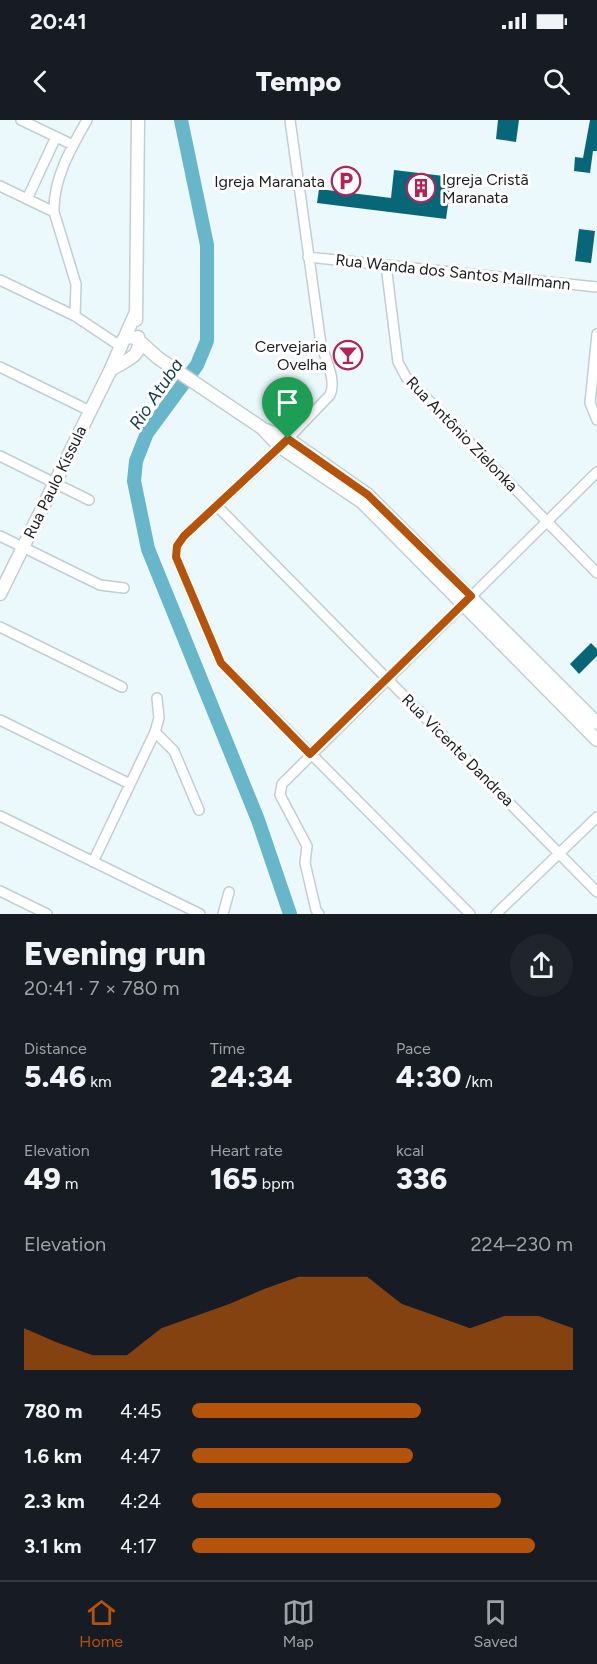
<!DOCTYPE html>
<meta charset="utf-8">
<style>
body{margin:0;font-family:Figtree,sans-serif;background:#20242c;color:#f1f3f6;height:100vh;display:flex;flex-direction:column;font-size:22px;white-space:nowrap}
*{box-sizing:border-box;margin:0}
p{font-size:20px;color:#9ea1a6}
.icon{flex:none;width:33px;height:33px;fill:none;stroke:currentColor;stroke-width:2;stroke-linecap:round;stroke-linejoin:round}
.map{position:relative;height:794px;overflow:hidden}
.panel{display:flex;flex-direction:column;background:#171b24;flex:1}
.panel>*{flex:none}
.pin{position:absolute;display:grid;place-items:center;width:51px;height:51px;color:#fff;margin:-62px -26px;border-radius:50% 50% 50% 0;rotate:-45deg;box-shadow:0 0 6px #0007}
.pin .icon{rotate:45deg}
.round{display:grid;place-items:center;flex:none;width:63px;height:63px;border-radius:32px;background:#20242c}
.headline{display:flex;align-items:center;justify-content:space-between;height:102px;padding:0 24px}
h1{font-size:33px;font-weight:800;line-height:45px}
.stats{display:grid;grid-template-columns:repeat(3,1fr);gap:9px;height:102px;padding:6px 24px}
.stats div{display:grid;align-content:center}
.stats b{font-size:30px;font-weight:800}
.stats small{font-size:16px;font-weight:400}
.stats p{font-size:16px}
.chart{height:168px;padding:12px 24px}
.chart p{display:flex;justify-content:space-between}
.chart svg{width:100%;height:108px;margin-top:6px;fill:#b45309;opacity:.7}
ul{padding:0 24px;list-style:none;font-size:20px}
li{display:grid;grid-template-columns:96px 72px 1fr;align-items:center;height:45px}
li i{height:15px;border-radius:8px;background:#b45309}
.status{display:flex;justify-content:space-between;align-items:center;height:42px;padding:0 30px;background:#171b24;direction:ltr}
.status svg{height:16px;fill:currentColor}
header{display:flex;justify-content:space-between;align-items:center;height:78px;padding:0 24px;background:#171b24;font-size:27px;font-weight:800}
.dock{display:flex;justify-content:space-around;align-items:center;height:84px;border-top:2px solid #363941;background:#171b24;font-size:16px;color:#9ea1a6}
.dock a{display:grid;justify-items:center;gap:3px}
.dock .active{color:#b45309}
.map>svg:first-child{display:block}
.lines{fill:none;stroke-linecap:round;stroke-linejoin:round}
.river{stroke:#68b6c9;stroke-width:14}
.building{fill:#076779}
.minor-casing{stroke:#c1ced2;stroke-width:12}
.tertiary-casing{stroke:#c1ced2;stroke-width:15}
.minor{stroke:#fff;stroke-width:9}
.tertiary{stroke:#fff;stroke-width:12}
.route-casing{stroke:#fff;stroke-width:12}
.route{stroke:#b45309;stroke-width:8}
.labels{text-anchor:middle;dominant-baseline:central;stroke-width:6;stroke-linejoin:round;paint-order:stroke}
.poi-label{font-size:16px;fill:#1a1e20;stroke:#fff;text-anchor:end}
.street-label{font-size:16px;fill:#1a1e20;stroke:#fff}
.water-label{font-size:18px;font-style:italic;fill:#183e46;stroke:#fff}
</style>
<div class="status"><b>20:41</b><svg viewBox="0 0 49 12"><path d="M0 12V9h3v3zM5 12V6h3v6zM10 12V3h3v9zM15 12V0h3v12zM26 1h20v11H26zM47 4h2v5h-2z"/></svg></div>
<header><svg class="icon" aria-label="back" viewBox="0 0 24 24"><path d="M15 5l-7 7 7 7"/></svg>Tempo<svg class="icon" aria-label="search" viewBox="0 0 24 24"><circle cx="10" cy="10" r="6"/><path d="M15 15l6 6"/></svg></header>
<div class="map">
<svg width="597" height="794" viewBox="0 0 597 794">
<rect width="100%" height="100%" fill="#ebf8fc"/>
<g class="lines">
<path class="river" d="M181 0 207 125V221L197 245 147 313 136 341 134 361 148 429 258 700 290 794"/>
</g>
<path class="building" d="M498 0H519L516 22 496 19Z
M590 0H597V31H593L590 53 574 51 575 37 583 38Z
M394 50 452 57 446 99 317 83 319 69 391 78Z
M579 109 595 111 591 143 575 141Z
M591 523 597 529V536L579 554 570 544Z"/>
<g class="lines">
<g class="minor-casing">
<path id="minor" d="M21 0 73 25
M290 0 321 224C325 239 337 260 330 275L280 327 184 416 177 426 176 437 221 543 470 794
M0 66 54 92
M27 79 56 17
M308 137 597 167
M386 145 398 242 406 257 597 453
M0 160 75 196 120 226
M75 196 76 164 54 92C53 59 71 28 87 0
M597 214 590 283 597 300
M0 247 90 291
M0 336 89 380
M217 386 597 772
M0 416 100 465 124 468
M0 507 122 567
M0 600 130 664
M155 612 174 631 199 690
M0 696 200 794
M93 742 155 612 159 598 157 578
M0 771 47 794
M223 794 229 772
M319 794 316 790 305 743 307 726 280 675 282 664 597 352
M496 794 597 697"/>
</g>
<g class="tertiary-casing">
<path id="tertiary" d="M136 200 138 0
M123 220 129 217 136 218 158 238 262 308 280 327 362 382 597 620
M111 250C126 239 143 238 138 217
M266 310 288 319 368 375 597 603
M0 474 110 251 136 192"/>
</g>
<use href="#minor" class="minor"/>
<use href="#tertiary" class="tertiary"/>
</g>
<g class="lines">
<g class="route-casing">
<path id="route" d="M288 319 368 375 471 476 310 634 221 543 176 437 177 426 184 416Z"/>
</g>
<use href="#route" class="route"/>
</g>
<defs>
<g id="parking-ring" transform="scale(1.5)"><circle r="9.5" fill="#fff" stroke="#b22357" stroke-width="1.5"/><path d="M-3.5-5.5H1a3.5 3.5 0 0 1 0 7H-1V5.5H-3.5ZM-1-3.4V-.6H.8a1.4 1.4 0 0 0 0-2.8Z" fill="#b22357"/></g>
<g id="building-ring" transform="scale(1.5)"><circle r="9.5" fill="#fff" stroke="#b22357" stroke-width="1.5"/><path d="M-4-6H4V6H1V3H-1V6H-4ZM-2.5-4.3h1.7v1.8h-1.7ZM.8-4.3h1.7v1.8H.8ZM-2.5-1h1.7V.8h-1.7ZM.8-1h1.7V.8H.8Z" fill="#b22357"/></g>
<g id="bar-ring" transform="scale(1.5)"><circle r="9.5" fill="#fff" stroke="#b22357" stroke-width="1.5"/><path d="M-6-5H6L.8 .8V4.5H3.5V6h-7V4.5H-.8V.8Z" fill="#b22357"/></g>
</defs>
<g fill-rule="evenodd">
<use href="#parking-ring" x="346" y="61"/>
<use href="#building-ring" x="421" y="68"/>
<use href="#bar-ring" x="348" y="235"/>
</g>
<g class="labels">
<g class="poi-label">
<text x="442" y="59" text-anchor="start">Igreja Cristã<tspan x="442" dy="18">Maranata</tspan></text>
<text x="325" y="61">Igreja Maranata</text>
<text x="327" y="226">Cervejaria<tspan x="327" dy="18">Ovelha</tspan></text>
</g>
<g class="street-label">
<text transform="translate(453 152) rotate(6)">Rua Wanda dos Santos Mallmann</text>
<text transform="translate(462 314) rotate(46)">Rua Antônio Zielonka</text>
<text transform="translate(55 362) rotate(-64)">Rua Paulo Kissula</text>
<text transform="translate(458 630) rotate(45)">Rua Vicente Dandrea</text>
</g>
<g class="water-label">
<text transform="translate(156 274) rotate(-56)">Rio Atuba</text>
</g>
</g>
</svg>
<div class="pin" style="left:288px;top:319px;background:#1e9e55"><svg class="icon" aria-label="arrive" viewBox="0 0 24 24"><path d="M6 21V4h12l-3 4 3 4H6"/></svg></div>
</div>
<section class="panel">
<div class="headline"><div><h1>Evening run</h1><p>20:41 · 7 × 780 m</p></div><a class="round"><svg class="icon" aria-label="share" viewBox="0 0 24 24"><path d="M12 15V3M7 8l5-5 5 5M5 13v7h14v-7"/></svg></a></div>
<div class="stats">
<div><p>Distance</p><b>5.46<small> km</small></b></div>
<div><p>Time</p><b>24:34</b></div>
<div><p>Pace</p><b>4:30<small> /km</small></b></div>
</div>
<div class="stats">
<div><p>Elevation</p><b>49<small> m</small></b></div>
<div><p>Heart rate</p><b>165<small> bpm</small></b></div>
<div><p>kcal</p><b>336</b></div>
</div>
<div class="chart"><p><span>Elevation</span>224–230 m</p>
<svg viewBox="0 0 160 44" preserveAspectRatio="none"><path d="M0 44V27L10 33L20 38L30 38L40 27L50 22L60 17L70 11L80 6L90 6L100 6L110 17L120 22L130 27L140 22L150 22L160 27V44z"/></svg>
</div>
<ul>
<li><b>780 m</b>4:45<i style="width:60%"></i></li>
<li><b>1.6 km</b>4:47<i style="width:58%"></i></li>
<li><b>2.3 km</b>4:24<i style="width:81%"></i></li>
<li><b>3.1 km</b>4:17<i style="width:90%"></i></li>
</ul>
</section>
<nav class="dock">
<a class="active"><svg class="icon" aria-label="home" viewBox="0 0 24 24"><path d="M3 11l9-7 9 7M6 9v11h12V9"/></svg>Home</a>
<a><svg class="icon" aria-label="map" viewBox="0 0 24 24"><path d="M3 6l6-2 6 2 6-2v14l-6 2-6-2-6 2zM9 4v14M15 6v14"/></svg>Map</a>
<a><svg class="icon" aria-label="saved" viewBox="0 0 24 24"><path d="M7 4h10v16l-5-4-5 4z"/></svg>Saved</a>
</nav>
